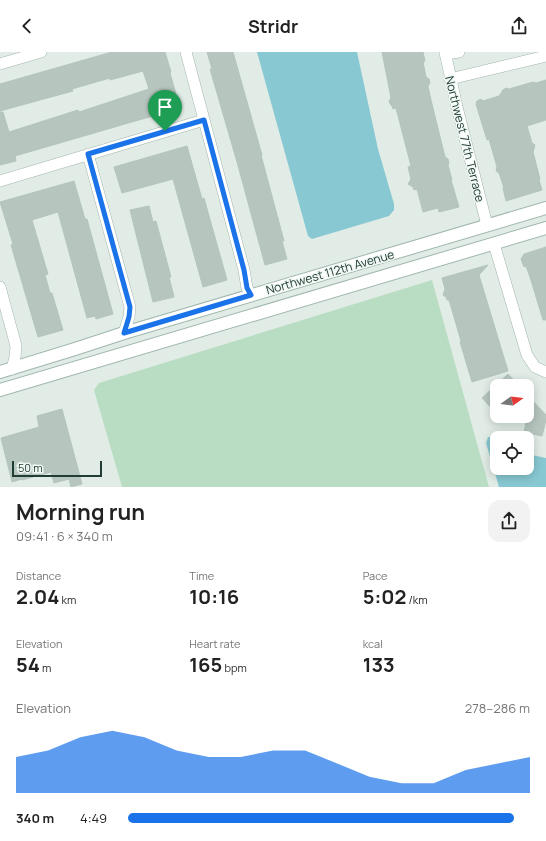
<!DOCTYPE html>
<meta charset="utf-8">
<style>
body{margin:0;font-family:Manrope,sans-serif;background:#f2f2f2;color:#222;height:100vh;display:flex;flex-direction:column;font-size:15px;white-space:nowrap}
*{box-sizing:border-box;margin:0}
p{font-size:13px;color:#767676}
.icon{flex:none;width:22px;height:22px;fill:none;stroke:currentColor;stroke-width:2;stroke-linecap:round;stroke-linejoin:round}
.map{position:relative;height:435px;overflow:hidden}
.panel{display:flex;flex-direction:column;background:#fff;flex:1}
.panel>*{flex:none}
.needle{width:26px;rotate:75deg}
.buttons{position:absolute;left:490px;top:327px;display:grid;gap:8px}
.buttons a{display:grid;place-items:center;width:44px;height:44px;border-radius:8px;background:#fff;box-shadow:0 2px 10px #0003;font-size:20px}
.scale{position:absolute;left:12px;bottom:10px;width:90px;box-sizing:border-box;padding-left:4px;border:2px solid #213c34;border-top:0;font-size:11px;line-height:14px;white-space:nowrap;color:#213c34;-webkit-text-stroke:3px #f1f8f4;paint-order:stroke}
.pin{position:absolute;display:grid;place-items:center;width:34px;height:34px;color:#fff;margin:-41px -17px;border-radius:50% 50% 50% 0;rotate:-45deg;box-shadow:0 0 4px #0007}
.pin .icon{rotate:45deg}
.round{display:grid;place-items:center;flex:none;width:42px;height:42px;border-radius:12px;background:#f2f2f2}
.summary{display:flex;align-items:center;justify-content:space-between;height:68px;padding:0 16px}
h1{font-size:22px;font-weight:700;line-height:30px}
.figures{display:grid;grid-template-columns:repeat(3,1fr);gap:6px;height:68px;padding:4px 16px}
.figures div{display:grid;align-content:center}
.figures b{font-size:20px;font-weight:700}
.figures small{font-size:11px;font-weight:400}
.figures p{font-size:11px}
.chart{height:112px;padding:8px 16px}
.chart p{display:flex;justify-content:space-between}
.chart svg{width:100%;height:72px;margin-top:4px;fill:#1a73e8;opacity:.7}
ul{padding:0 16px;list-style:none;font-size:13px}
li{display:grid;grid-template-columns:64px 48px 1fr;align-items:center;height:30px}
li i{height:10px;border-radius:5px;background:#1a73e8}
header{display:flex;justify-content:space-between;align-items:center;height:52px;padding:0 16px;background:#fff;font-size:18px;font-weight:700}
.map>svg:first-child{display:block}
.green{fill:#b9ddc2}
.water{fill:#88c8d2}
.building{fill:#b6c6bf;stroke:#b3c5bd}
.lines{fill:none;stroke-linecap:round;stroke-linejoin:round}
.street-casing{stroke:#a4b4ad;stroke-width:12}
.secondary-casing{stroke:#9fb7ae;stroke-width:14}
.street{stroke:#fff;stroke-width:11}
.secondary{stroke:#fff;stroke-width:12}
.route-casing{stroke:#fff;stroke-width:8}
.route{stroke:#1a73e8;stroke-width:5}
.labels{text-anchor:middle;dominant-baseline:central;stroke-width:3;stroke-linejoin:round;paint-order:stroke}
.street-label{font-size:12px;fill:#213c34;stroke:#f1f8f4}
</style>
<header><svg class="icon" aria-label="back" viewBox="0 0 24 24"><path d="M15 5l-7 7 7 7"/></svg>Stridr<svg class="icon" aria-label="share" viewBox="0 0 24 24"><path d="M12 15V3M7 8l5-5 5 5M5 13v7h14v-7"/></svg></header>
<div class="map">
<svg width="546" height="435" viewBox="0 0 546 435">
<rect width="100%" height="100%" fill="#e1ece6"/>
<path class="green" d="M432 228 489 435H122L94 338 99 331Z"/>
<path class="water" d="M257 0H357L378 97 394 152V158L389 164 312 187 308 184Z
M488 385 498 386H497V416H527V402L546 406V435H499L486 391Z"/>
<path class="building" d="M112 0H165L171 20 170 21 180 56 15 104 16 109 0 113V60H3L9 80 78 58 79 60 149 37 143 19 110 28V26L72 37 73 39 0 59V32Z
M207 0H233L262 103H261L284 189H282L287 207 265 213 237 110 210 17H212Z
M382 0H423L425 9 423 10 426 25 429 27 430 31 428 34 431 48 445 105 448 107 449 111 448 113 452 128H451L459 155 439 160 438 156 423 160 417 137 414 138 413 135 408 132 411 127 408 115 411 114 396 56 393 57 392 54 390 52 389 49 391 46Z
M546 28V68L527 74 532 91 535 93 533 100 540 127 539 128 542 138 506 149 503 136H504L499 121 496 119 497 115 489 87 487 88 476 52 477 49 481 47 483 49 499 44 503 38 506 36 509 37 533 30 536 31Z
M187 94 202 147 204 146 227 228 203 235 173 127 122 141 114 115Z
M74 129 85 167H87L113 262 96 267 95 264 87 266 58 160 32 168 48 222 45 223 50 241H52L63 278 38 285 11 193 13 192 0 150Z
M149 154 153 170 156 169 171 225H169L174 245 153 250 130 158Z
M546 195V268H543L530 225 526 214 524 215 521 207 524 202Z
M488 213 479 223 508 319 472 330 460 290 461 289 449 248H447L446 245 443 243 445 237 442 226Z
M508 322 519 334H497V362L482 346Z
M531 347 546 363V368L542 384 524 380Z
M62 357 82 432 71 435 69 427 54 431 51 420 22 428V427L12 430 1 386 39 375 37 364Z"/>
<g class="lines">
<g class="street-casing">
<path id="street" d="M186 0 244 218 247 236 251 243
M445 0 457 55 487 173
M445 2 459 0
M0 12 41 0
M450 27 546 4
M88 102 130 255 129 265 124 281
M0 129 204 68
M494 192 527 303 535 315 546 320
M0 235 16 294 15 305 12 317"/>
</g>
<g class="secondary-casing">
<path id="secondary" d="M0 320 75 297 124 281 546 156
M0 338 546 176"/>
</g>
<use href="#street" class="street"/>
<use href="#secondary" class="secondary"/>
</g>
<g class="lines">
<g class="route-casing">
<path id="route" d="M204 68 244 218 247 236 251 243 124 281 129 265 130 255 88 102Z"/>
</g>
<use href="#route" class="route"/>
</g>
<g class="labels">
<g class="street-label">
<text transform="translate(465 87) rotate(76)">Northwest 77th Terrace</text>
<text transform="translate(330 220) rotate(-16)">Northwest 112th Avenue</text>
</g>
</g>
</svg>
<div class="buttons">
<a><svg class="needle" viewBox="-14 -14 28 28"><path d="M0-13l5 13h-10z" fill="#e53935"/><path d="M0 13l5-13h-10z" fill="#767676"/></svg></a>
<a><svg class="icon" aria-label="locate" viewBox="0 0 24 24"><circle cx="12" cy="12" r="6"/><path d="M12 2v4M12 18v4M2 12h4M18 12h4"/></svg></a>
</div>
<div class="scale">50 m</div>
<div class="pin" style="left:165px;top:79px;background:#1e9e55"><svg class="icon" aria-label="arrive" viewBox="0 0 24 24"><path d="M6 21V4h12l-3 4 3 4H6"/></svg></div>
</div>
<section class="panel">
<div class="summary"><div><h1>Morning run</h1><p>09:41 · 6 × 340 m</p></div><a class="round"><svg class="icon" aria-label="share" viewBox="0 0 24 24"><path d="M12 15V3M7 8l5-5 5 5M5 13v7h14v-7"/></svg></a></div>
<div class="figures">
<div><p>Distance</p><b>2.04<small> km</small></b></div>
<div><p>Time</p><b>10:16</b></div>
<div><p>Pace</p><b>5:02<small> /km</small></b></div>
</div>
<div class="figures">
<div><p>Elevation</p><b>54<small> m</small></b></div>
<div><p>Heart rate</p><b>165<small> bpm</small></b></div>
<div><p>kcal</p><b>133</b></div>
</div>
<div class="chart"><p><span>Elevation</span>278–286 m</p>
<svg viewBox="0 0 160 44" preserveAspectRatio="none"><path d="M0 44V22L10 18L20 10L30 6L40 10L50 18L60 22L70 22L80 18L90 18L100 26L110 34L120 38L130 38L140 30L150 26L160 22V44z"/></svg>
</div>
<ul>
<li><b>340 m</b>4:49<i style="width:96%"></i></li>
</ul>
</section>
